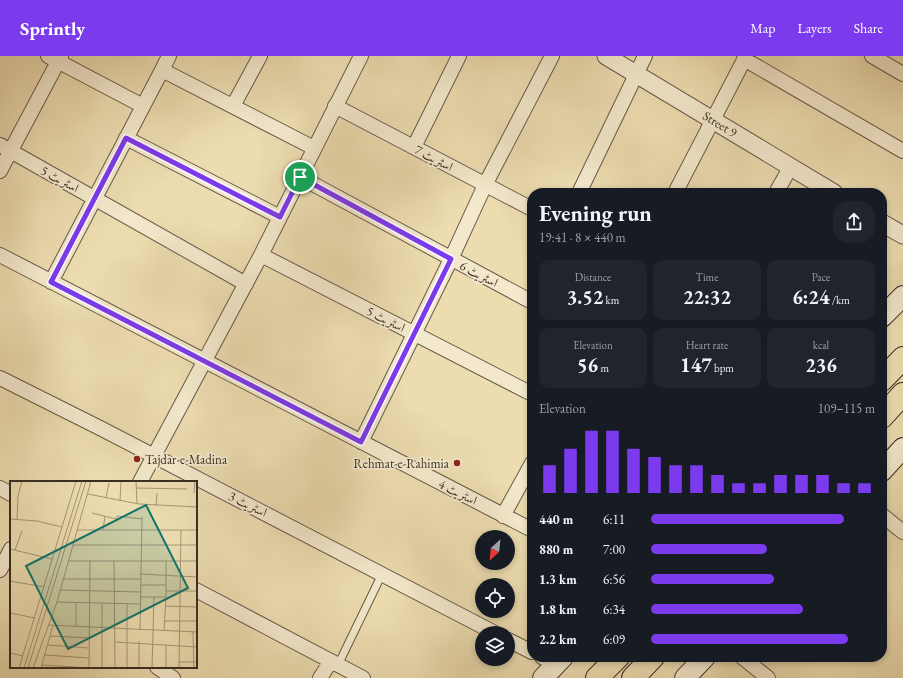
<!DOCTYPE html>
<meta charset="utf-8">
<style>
body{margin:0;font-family:"EB Garamond",Amiri,serif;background:#20242c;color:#f1f3f6;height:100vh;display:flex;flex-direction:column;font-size:15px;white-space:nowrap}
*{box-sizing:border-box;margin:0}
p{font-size:13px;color:#9ea1a6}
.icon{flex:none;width:22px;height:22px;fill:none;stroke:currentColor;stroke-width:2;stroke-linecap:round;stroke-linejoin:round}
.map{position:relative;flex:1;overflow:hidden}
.panel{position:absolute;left:527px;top:132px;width:360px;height:474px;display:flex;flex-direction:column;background:#171b24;border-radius:16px;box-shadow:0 2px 6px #0003}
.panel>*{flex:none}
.needle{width:26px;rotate:207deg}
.tools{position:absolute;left:475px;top:474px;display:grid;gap:8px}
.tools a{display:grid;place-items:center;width:40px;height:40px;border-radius:50%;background:#171b24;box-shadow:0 2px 6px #0003;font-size:20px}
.pin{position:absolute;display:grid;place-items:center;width:34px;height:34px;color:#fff;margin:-17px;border:2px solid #fff;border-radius:50%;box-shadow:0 1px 4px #0007}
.round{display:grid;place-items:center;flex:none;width:42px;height:42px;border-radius:16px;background:#20242c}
.headline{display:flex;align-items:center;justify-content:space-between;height:68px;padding:0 12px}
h1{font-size:22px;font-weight:700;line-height:30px}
.metrics{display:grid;grid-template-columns:repeat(3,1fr);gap:6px;height:68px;padding:4px 12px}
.metrics div{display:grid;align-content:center;border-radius:10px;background:#20242c;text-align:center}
.metrics b{font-size:20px;font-weight:700}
.metrics small{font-size:11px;font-weight:400}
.metrics p{font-size:11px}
.chart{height:112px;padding:8px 12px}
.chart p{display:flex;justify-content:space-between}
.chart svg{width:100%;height:72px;margin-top:4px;stroke:#7c3aed;stroke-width:6}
ul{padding:0 12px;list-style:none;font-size:13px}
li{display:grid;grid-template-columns:64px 48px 1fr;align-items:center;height:30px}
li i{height:10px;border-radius:5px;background:#7c3aed}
header{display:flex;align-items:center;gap:24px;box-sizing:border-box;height:56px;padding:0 20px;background:#7c3aed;color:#fff}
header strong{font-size:19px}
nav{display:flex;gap:22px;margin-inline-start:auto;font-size:14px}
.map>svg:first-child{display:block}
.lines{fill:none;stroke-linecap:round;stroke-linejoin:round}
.service-casing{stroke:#665948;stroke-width:9}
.minor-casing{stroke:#665948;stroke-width:16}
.tertiary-casing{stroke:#665948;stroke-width:19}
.secondary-casing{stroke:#392d25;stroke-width:22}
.motorway-casing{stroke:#392d25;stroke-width:24}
.service{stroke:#f3e8cc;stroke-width:7}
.minor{stroke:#f3e8cc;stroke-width:14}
.tertiary{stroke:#f3e8cc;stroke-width:17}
.secondary{stroke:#f3e8cc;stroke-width:20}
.motorway{stroke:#ecdcb0;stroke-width:22}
.route-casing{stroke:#fff;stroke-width:8}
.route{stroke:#7c3aed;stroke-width:5}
.poi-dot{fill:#8f2418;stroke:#f3e8cc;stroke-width:1.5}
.labels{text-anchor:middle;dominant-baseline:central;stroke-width:3.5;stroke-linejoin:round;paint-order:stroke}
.street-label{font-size:13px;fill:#392d25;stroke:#f3e8cc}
.poi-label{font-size:13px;fill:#392d25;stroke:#f3e8cc;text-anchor:start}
.inset-road{fill:none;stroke:#a49678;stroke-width:1}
.view{fill:#0f766e;fill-opacity:0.15;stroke:#0f766e;stroke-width:2}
.inset-edge{fill:none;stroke:#392d25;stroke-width:2}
</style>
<header>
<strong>Sprintly</strong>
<nav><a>Map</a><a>Layers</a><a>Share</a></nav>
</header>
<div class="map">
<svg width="903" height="622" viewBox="0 0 903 622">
<rect width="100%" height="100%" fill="#ecdcb0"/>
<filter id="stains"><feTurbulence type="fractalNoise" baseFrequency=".005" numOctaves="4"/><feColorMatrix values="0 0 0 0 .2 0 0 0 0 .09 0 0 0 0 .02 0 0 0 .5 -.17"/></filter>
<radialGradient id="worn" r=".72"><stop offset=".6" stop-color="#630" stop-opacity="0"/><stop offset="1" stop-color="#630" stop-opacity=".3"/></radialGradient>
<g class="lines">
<g class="service-casing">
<path id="service" d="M338 609 382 518"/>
</g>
<g class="minor-casing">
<path id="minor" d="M48 0 143 50
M169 0 162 14 314 92
M872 0 903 18
M744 3 903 95
M233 50 260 0
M335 50 532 153
M126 82 280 161
M0 89 246 228
M414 91 459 0
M0 115 61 0
M300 121 532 246
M579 137 645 0
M675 137 746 0
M776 137 791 110
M0 199 532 474
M261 199 532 338
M51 226 162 14
M0 322 102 373 495 577
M361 386 451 203 485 129 552 0
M140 426 261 199 361 0
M0 432 11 438
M882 459 903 476
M503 460 532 407
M0 514 11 493
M196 534 363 622
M508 584 532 596
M542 601 556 609
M742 601 768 622
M157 611 173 622
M320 622 331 605"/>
</g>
<g class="tertiary-casing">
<path id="tertiary" d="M606 0 834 137
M882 167 903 179"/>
</g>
<g class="secondary-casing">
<path id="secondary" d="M882 261 903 240
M882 415 903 392
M543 622 563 601
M685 622 705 601"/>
</g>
<g class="motorway-casing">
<path id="motorway" d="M882 324 903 302
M882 361 903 338
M597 622 618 601
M633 622 653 601"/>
</g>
<use href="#service" class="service"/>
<use href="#minor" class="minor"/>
<use href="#tertiary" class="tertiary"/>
<use href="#secondary" class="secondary"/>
<use href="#motorway" class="motorway"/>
</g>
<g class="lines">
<g class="route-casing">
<path id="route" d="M126 82 280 161 300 121 451 203 361 386 51 226Z"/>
</g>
<use href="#route" class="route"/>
</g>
<g class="poi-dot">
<circle cx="137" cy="403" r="4"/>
<circle cx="457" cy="407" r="4"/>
</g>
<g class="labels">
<g class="street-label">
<text transform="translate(720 68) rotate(31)">Street 9</text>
<text transform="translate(434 102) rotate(28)">اسٹریٹ 7</text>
<text transform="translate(60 123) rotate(29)">اسٹریٹ 5</text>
<text transform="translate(479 218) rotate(28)">اسٹریٹ 6</text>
<text transform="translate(386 263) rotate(27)">اسٹریٹ 5</text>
<text transform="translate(458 436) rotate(27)">اسٹریٹ 4</text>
<text transform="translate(248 448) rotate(27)">اسٹریٹ 3</text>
</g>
<g class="poi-label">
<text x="145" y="403">Tajdar-e-Madina</text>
<text x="449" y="407" text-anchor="end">Rehmat-e-Rahimia</text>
</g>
</g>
<g transform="translate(10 425)">
<rect width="187" height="187" fill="#ecdcb0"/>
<path class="inset-road" d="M126 0 127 23M126 7 177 8M184 12 185 0M78 13 129 23 187 26M96 17 99 2M110 20 111 0M146 25 147 12M82 32 106 38 107 35 132 38M0 38 27 40 52 46M7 38 8 15 12 0M67 49H187M93 49 95 35M63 64H187M0 68 42 78M5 69 12 50M59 80H187M104 80 105 187M130 93 187 96M53 98H130M0 100 34 106M130 104H155M50 109 130 111M156 110H187M130 116H156L154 150M156 116V80M47 121 130 123M92 122V187M117 123V187M156 125 187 126M0 132 25 137M155 140H187M39 144 187 151M66 146V121M130 149 132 36M183 151 184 187M40 155 79 157M105 161 187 166M38 164 79 167M0 172 13 175M35 174 79 177M169 181H187M32 184 79 187 80 80M9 187 66 0M14 187 72 0M18 187 76 0M23 187 47 121 81 0M31 187 43 144M129 187V160M142 187 144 116M156 187V164M169 187 171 49"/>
<path class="view" d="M136 24 178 107 58 168 16 85Z"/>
<rect width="187" height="187" class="inset-edge"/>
</g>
<rect width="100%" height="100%" filter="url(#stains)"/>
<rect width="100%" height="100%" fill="url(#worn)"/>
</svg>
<div class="tools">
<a><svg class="needle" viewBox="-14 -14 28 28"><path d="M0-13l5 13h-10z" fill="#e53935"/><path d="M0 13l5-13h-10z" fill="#9ea1a6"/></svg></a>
<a><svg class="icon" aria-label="locate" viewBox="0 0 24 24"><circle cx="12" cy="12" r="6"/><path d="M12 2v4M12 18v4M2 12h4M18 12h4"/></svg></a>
<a><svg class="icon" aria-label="layers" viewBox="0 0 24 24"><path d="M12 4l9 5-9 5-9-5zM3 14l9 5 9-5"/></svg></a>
</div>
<div class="pin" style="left:300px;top:121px;background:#1e9e55"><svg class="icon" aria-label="arrive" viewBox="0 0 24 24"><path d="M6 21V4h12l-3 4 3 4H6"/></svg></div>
<section class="panel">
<div class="headline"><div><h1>Evening run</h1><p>19:41 · 8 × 440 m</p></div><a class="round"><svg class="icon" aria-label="share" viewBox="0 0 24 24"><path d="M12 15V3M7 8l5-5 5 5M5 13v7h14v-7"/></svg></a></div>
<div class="metrics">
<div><p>Distance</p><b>3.52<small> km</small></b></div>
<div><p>Time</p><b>22:32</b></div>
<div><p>Pace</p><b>6:24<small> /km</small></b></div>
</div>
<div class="metrics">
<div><p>Elevation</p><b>56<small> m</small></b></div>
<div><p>Heart rate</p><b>147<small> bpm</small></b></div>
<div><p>kcal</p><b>236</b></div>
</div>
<div class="chart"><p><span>Elevation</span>109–115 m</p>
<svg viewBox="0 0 160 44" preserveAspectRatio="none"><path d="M5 44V27M15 44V17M25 44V6M35 44V6M45 44V17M55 44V22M65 44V27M75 44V27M85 44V33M95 44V38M105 44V38M115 44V33M125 44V33M135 44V33M145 44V38M155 44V38"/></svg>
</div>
<ul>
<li><b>440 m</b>6:11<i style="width:86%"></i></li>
<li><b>880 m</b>7:00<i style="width:52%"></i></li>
<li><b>1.3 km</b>6:56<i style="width:55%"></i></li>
<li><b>1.8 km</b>6:34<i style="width:68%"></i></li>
<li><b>2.2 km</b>6:09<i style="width:88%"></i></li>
</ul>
</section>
</div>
